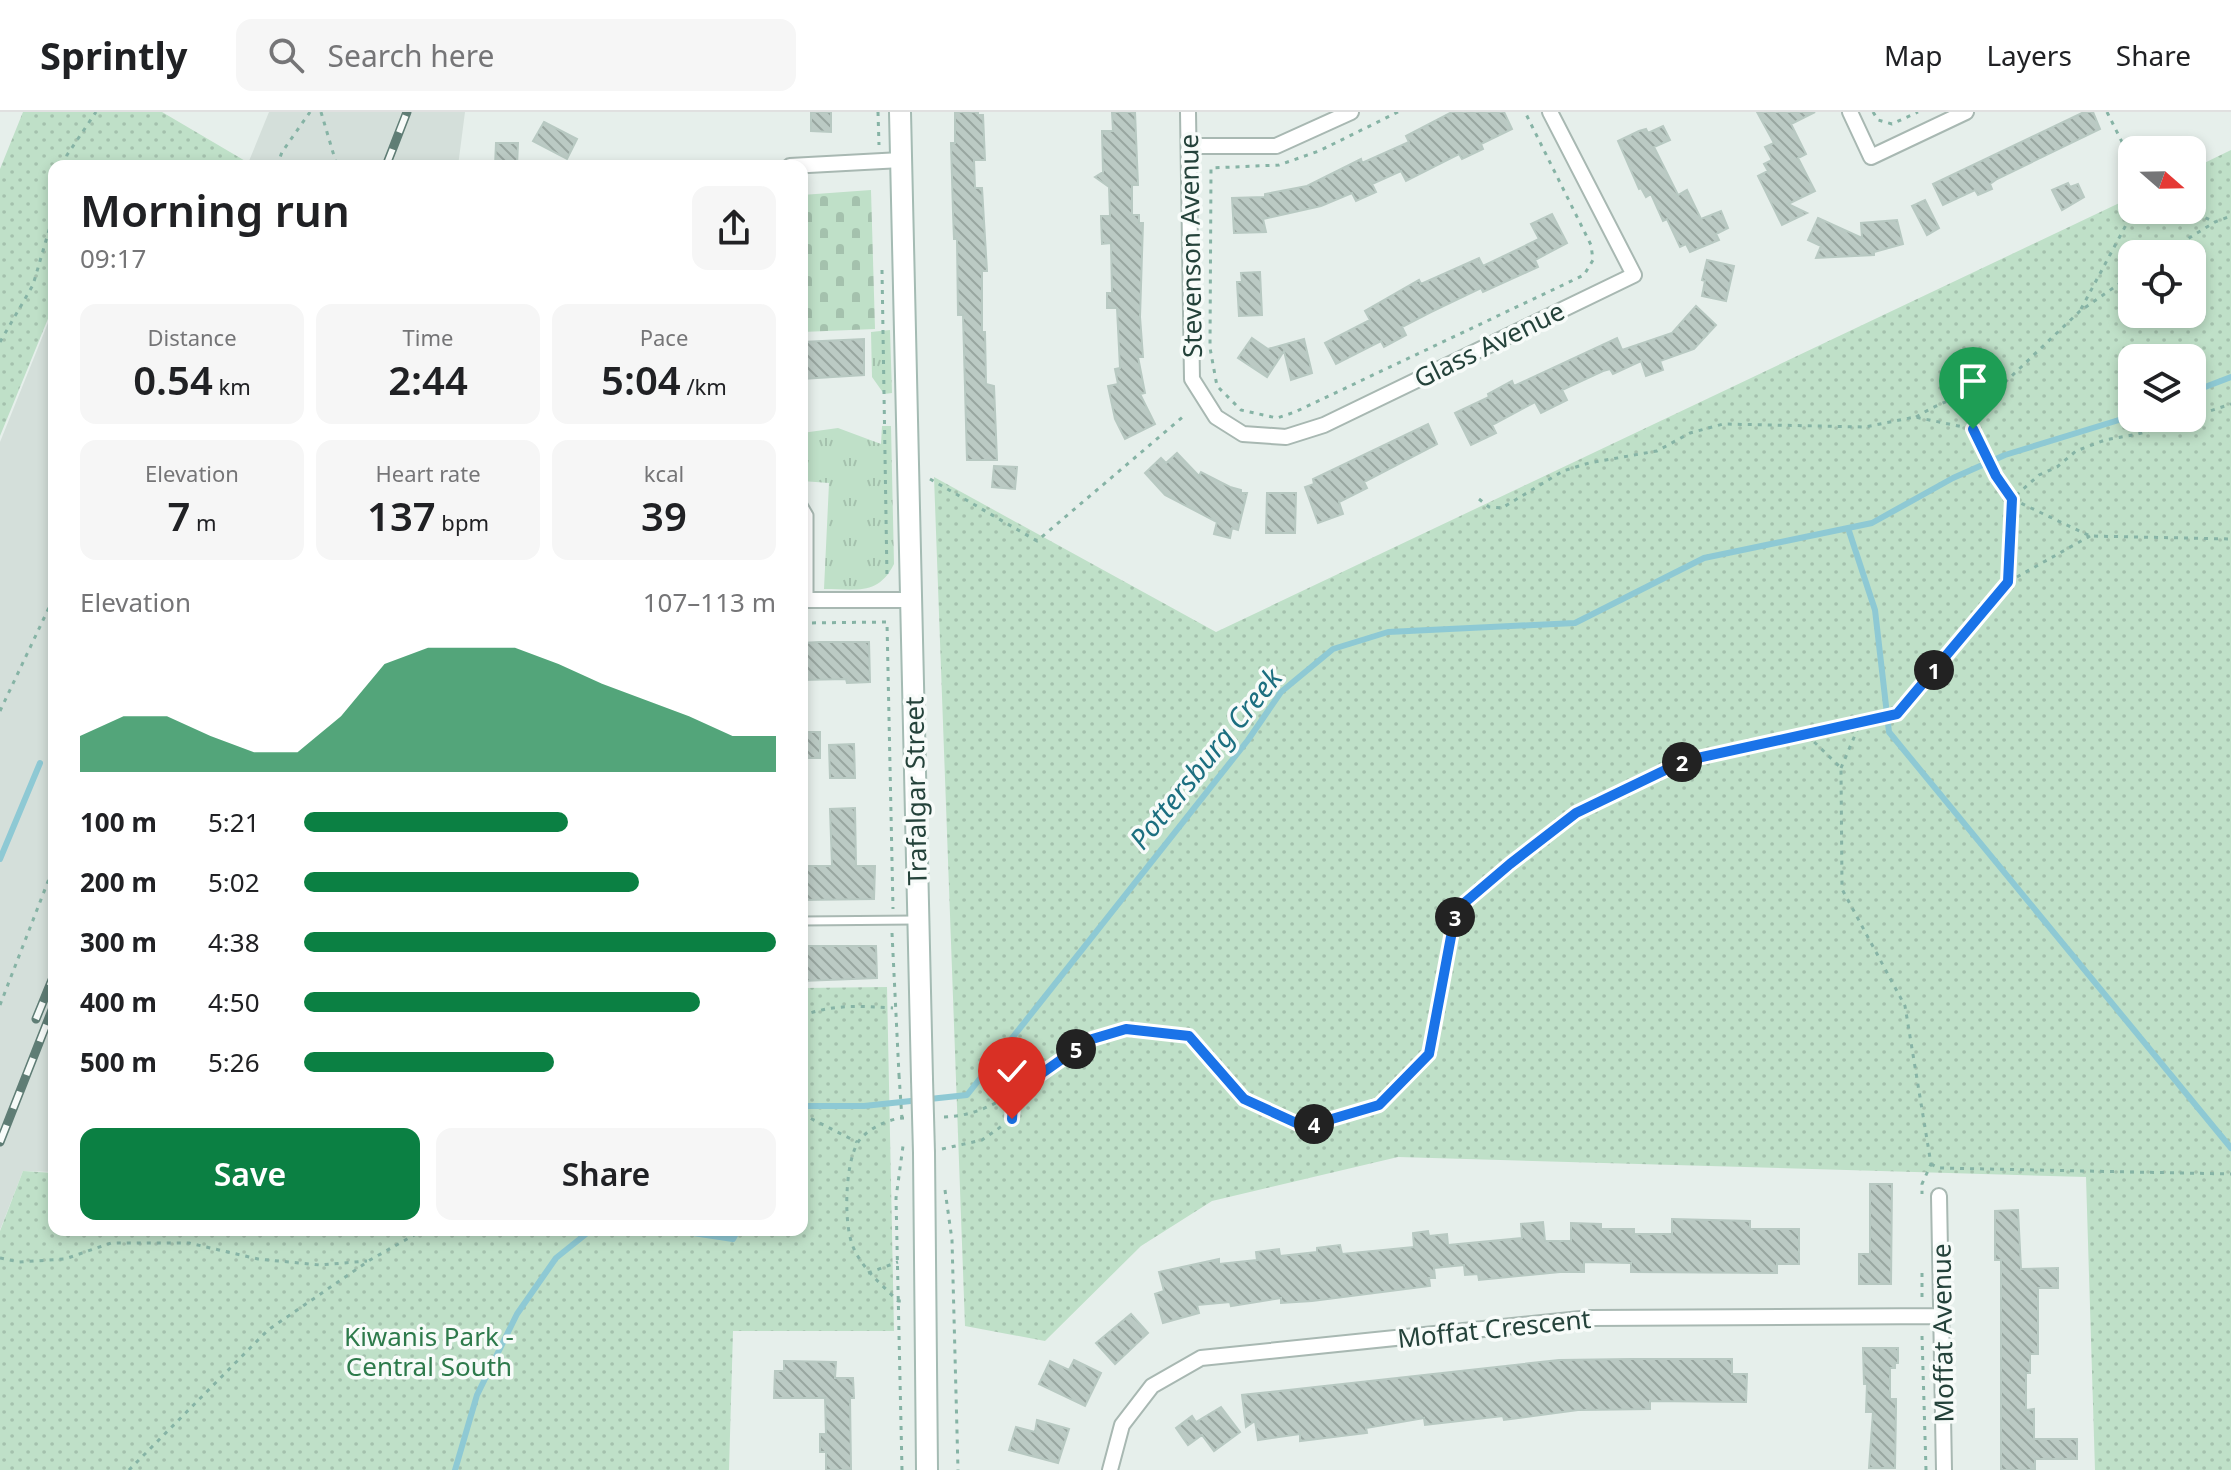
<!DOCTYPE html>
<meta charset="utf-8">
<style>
body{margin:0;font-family:"Noto Sans",sans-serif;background:#f6f6f6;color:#202124;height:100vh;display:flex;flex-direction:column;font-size:30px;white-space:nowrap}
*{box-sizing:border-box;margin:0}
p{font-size:26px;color:#757577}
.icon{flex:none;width:44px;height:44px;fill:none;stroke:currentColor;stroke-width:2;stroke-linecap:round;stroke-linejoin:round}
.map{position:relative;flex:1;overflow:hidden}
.sheet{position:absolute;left:48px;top:48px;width:760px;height:1076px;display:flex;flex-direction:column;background:#fff;border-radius:16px;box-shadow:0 4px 12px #0003}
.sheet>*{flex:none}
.needle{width:52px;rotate:110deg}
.fabs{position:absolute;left:2118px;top:24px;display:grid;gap:16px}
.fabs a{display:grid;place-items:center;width:88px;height:88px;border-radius:16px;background:#fff;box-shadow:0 4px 12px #0003;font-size:40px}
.pin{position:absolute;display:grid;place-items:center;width:68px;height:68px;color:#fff;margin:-82px -34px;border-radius:50% 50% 50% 0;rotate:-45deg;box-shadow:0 0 8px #0007}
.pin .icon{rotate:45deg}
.km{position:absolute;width:40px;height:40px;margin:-20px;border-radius:50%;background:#222;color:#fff;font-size:22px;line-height:40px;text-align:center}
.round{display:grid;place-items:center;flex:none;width:84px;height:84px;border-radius:16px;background:#f6f6f6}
.summary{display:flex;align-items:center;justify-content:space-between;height:136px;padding:0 32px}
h1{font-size:44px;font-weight:600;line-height:60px}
.stats{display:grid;grid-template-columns:repeat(3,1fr);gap:12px;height:136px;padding:8px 32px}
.stats div{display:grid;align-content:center;border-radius:16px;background:#f6f6f6;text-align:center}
.stats b{font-size:40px;font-weight:600}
.stats small{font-size:22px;font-weight:400}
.stats p{font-size:22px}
.chart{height:224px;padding:16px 32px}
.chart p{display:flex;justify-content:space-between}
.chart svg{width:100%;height:144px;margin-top:8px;fill:#0b8043;opacity:.7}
.cta{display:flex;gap:16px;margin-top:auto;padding:16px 32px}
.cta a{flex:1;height:92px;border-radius:16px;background:#0b8043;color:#fff;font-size:32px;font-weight:600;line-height:92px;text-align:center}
.cta a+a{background:#f6f6f6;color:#202124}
ul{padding:0 32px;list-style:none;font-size:26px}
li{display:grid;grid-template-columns:128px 96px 1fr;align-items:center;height:60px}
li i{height:20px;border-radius:10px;background:#0b8043}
header{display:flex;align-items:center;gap:48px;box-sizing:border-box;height:112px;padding:0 40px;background:#fff;border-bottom:2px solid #e0e0e0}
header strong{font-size:38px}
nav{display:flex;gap:44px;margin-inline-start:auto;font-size:28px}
.search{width:560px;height:72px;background:#f6f6f6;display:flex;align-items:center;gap:20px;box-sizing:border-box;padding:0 28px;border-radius:16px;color:#757577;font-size:30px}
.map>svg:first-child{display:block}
.built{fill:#d4dfda}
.grass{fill:url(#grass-tufts)}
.cemetery{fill:url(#cemetery-stones)}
.park{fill:url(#park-dots);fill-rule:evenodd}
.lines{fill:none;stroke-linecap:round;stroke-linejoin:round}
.stream{stroke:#8ec9d4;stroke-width:6}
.building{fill:url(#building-back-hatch);stroke:#b8c9c2;stroke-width:2}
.lane-casing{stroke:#a8b8b2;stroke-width:11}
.street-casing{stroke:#a8b8b2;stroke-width:18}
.secondary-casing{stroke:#a4bbb3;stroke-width:24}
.path{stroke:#86b3a5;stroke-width:3;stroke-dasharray:4 6;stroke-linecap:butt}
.lane{stroke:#fff;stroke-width:7}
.street{stroke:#fff;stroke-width:14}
.secondary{stroke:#fff;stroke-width:20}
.rail-casing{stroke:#5f7d75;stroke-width:9}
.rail{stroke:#f7fbf9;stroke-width:6;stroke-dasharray:18;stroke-linecap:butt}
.secondary-bridge-casing{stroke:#a4bbb3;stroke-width:24;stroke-linecap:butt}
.path-bridge{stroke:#86b3a5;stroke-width:3;stroke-dasharray:4 6;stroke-linecap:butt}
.secondary-bridge{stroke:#fff;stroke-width:20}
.route-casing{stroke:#fff;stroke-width:16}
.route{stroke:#1a73e8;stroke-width:10}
.labels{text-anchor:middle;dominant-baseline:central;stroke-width:7;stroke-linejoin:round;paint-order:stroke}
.street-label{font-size:26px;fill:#24423a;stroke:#f7fbf9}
.park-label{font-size:26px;fill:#2d7a4b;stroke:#f7fbf9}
.water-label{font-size:28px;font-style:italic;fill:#1c6f80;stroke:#f7fbf9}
</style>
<header>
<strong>Sprintly</strong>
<div class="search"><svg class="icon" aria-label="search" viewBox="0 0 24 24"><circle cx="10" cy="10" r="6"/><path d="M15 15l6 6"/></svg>Search here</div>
<nav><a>Map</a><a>Layers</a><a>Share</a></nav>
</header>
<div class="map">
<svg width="2231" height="1358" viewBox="0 0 2231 1358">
<defs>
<pattern id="grass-tufts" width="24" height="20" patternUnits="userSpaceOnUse" patternTransform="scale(2)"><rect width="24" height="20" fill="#bfe0c8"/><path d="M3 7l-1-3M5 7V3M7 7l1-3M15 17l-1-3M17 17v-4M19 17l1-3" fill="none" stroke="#a4c1ad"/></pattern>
<pattern id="cemetery-stones" width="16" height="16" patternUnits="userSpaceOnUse" patternTransform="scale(2)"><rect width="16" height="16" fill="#bfe0c8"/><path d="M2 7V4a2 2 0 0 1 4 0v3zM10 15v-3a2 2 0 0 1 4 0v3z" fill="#a4c1ad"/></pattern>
<pattern id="park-dots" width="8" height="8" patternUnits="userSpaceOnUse" patternTransform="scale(2)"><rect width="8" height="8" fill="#bfe0c8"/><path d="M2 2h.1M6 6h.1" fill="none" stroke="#a4c1ad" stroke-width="1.8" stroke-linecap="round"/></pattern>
<pattern id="building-back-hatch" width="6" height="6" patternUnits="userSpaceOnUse" patternTransform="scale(2)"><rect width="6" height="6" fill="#bbcac4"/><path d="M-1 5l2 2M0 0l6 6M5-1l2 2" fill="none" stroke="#98a6a0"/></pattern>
</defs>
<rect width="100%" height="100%" fill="#e6efeb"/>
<path class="built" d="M269 0H465L458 54H247Z
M54 196V1060L23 1059 0 1118V330Z"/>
<path class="grass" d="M890 218 892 281 884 282 872 265 871 220Z
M882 314H891L894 452C878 484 856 477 824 477L829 371 802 369V321L838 316 881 332Z"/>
<path class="cemetery" d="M871 78 875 217 802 220V83Z"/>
<path class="park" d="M23 0H162L247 50 246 54H54V192L0 324V57Z
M2231 38V1358H2095L2086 1065 1398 1045 1212 1089 1141 1134 1045 1229 965 1214 934 365 1216 520 2132 85V98H2192V57ZM2192 142V202H2132V142ZM2132 246H2192V306H2132Z
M887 875 894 1219H733L729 1358H0V1119L23 1059 54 1061V1118H802V876Z"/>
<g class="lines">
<path class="stream" d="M2192 280 2231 265
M1848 416 1875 498 1889 620 2231 1036
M0 747 40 651
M802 994H864L967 983 1248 628 1281 580 1333 537 1388 520 1575 511 1704 446 1872 411 1953 366 2005 343 2132 304
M673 1118 733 1127 738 1118
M455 1358 477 1283 517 1202 556 1146 591 1118"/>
</g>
<path class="building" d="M811 0H831V20L811 19Z
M955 0H978V3H983L985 48H974L975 76H982L987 159H982V220H985L986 272 994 274 997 348H967L963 203H958L957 127H954L953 100 951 31H955Z
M1112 0H1135L1138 73H1132V103H1139V111H1143L1140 205 1143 245H1138L1145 281 1140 282 1155 312 1125 327 1115 307 1108 274 1118 272 1115 257 1120 256 1117 196H1107V181H1112L1111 131 1102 132 1101 104H1110L1109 75 1095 65 1103 60 1102 19H1113Z
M1452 0H1504L1512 17 1481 32 1483 37 1462 47 1459 42 1406 69 1401 59 1372 72 1376 80 1356 89 1352 81 1321 94 1263 107 1266 120 1234 121 1232 86 1265 85V82L1307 74 1361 47 1362 51 1409 30 1406 24Z
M1757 0H1815L1791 12 1806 42 1798 46 1815 79 1788 92 1807 101 1782 113 1758 64 1768 59 1764 52 1772 48 1765 35 1774 31Z
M2084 0H2093L2100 17 1997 67 1990 72 1992 77 1978 83 1975 78 1943 93 1933 72Z
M544 10 577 27 567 47 533 29Z
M1663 14 1670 28 1654 35 1678 83 1687 78 1701 107 1721 99 1728 116 1716 122 1719 128 1690 140 1686 132 1680 135 1667 107 1663 109 1651 82 1646 85 1641 76 1639 77 1618 29 1639 19 1646 17 1648 21Z
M496 31H518L517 54H495Z
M2068 71 2070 75 2078 72 2084 85 2062 98 2052 78Z
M1925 88 1939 116 1927 123 1912 94Z
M1552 102 1567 131 1535 148 1538 155 1483 180 1481 176 1431 200 1402 215 1406 223 1384 235 1381 229 1336 252 1325 231 1370 208 1365 199 1419 168 1421 172 1479 146 1483 154 1539 127 1531 112Z
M1818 106 1862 126 1861 111 1897 108 1903 132 1874 140V143L1816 146 1821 134 1808 128Z
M1707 148 1734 154 1726 189 1702 184 1705 169 1702 168Z
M1260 160 1262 203 1239 204 1237 170H1242L1241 161Z
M1696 194 1716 213 1694 237 1660 249 1663 258 1646 264 1641 249 1613 262 1610 257 1603 259 1562 278 1567 288 1541 301 1535 290 1492 313 1496 321 1471 333 1455 301 1489 285 1488 282 1512 269 1514 274 1617 226 1622 238 1672 221Z
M1252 226 1268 237 1304 227 1312 261 1291 268 1284 239 1267 265 1238 246Z
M864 227V263L802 267V230Z
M1428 312 1437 332 1364 370 1367 376 1339 390 1343 402 1318 411 1305 375 1314 372 1313 367Z
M1177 341 1199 364 1201 360 1230 375 1241 378V381H1247L1238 418 1232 416 1230 426 1214 422 1217 410 1165 383 1145 361 1161 346 1166 351Z
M994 354 1017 355 1015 377 992 375Z
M1267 381H1296L1295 421H1266Z
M819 530H869L870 570 847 571 846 567 802 568V531Z
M802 620H820V646H802Z
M854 632 855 666H830L829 633Z
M855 696 856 754H875L874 787 802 788V754H832L830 697Z
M802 834H876L877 866 802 869Z
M1870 1072H1892L1891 1172H1859V1142H1870Z
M2018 1098 2021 1157 2058 1156V1176H2038V1242H2030V1261H2026V1298L2034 1297V1327H2077V1347H2035V1358H2001V1148H1995V1099Z
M1672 1107 1750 1109V1117H1799V1152H1777V1161L1631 1160V1151L1584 1150V1160H1560L1479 1168 1478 1162 1465 1163 1464 1153 1434 1156 1435 1166H1429L1430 1174 1312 1189 1281 1191V1186L1231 1194 1230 1190 1197 1193 1199 1201 1163 1211 1155 1182 1164 1179 1159 1160 1219 1147V1152L1257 1148 1256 1140 1279 1137 1280 1144 1317 1140V1136L1340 1133 1342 1142 1414 1135 1413 1121 1428 1119 1429 1124 1447 1122 1448 1133 1522 1126 1521 1112 1543 1110 1545 1129H1571V1111L1601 1112V1117H1634V1122H1672Z
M1131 1202 1148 1221 1115 1252 1096 1231Z
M1863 1236H1898V1251H1895V1256H1890V1287H1896V1296L1895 1356H1869L1873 1300H1866L1867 1272H1864Z
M1630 1247H1732V1262H1747L1746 1290 1650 1289V1297L1578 1298 1504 1308 1503 1304 1425 1313 1424 1306 1366 1316 1367 1321 1300 1329V1322L1258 1328 1255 1309 1246 1315 1242 1283 1559 1248Z
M1074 1248 1101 1261 1085 1294 1039 1272 1050 1249 1069 1258Z
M784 1249 836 1250 835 1266H853L854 1286H850L851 1358H826V1340H820V1322H826L825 1286H774L775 1259H784Z
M1221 1295 1240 1320 1214 1339 1202 1323 1188 1333 1176 1316 1192 1304 1196 1310Z
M1037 1308 1069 1317 1058 1351 1009 1338 1016 1315 1035 1320Z"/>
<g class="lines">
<g class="lane-casing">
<path id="lane" d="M802 391 809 403V488
M802 809 915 808"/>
</g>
<g class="street-casing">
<path id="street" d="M1188 0 1192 267 1216 305 1243 322 1286 325 1324 313 1634 163 1550 0
M1850 0 1871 45 1966 0
M1189 34H1276L1351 0
M790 54 901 48
M802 488H910
M1939 1084 1944 1358
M1110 1358 1122 1313 1152 1274 1201 1246 1590 1206 1941 1204"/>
</g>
<g class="secondary-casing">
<path id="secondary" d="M900 0 922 967
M924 1041 927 1358"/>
</g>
<path class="path" d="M321 0 337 54
M878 0 879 33
M1398 0 1319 39 1279 53 1211 56 1210 236 1217 274 1241 298 1277 306 1295 300 1584 163 1593 148 1591 133 1525 0
M1873 0 1878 8 1892 12 1918 0
M2107 0 2132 50
M64 54 67 43 96 0
M277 54 282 40 310 0
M2187 98 2213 109
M2163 142 2215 110 2231 104
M882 158 887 466
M2081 197 2134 98
M0 230 33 173 54 101
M1916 305C1941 290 1968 279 1998 277
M2192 305 2231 292
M2190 306 2138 322 2105 328 2076 339 2057 355 2039 363 2012 387 2090 424 2231 427
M930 367 1037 429 1185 303
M1479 387 1489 395 1502 396 1563 359 1589 351 1657 339 1690 321 1723 312 1865 315 1915 305 1973 317
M2008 470 2012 387 1996 364 1973 317 1998 277 2080 199 2132 163
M802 511 887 510 893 797
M0 599 54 485
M1807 623 1841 656 1842 777 1905 894 1931 1052 1922 1072V1082
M1841 656 1861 609
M892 821 899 963
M0 893 54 754
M802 904C832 892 861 894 893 896
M802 1002 857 1030
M944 1005C1021 1003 1062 920 1127 917 1147 916 1169 922 1189 924L1244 987 1305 1015 1379 993 1429 942 1456 798 1510 752 1576 701 1684 649 1897 602 2008 470 2090 424
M904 1006C890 1006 864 1018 857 1032 845 1054 843 1114 854 1137 864 1158 881 1172 898 1189H906
M942 1037 982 1028 1012 1007 1014 981
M1931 1052 1939 1056 2231 1062
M945 1078 952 1128 958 1358
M0 1146 19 1150 65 1147 111 1131H189L258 1147 320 1153 367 1149
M868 1161 898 1150
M1922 1185V1157
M1922 1224 1926 1358
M129 1358 268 1218 370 1148 423 1118
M902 1358 896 1086 903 1034"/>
<use href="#lane" class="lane"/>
<use href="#street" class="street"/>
<use href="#secondary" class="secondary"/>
<g class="rail-casing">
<path id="rail" d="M386 54 407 0
M36 907 54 863
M0 1030 54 893"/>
</g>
<use href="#rail" class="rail"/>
<g class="secondary-bridge-casing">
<path id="secondary-bridge" d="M922 967 924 1041"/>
</g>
<path class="path-bridge" d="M899 963 902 1007"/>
<use href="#secondary-bridge" class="secondary-bridge"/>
</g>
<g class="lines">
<g class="route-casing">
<path id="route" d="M1012 1007 1014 981 1089 928 1126 917 1189 924 1244 987 1305 1015 1379 993 1429 942 1456 798 1510 752 1576 701 1684 649 1897 602 2008 470 2012 387 1996 364 1973 317"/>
</g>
<use href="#route" class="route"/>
</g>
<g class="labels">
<g class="street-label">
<text transform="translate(1190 134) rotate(-91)">Stevenson Avenue</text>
<text transform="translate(1489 232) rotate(-26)">Glass Avenue</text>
<text transform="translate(915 679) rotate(-91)">Trafalgar Street</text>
<text transform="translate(1494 1216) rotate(-6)">Moffat Crescent</text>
<text transform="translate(1942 1221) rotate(-91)">Moffat Avenue</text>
</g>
<g class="park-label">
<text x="429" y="1224">Kiwanis Park -<tspan x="429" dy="30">Central South</tspan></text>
</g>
<g class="water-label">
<text transform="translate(1205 646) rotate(-51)">Pottersburg Creek</text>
</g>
</g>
</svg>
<div class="fabs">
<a><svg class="needle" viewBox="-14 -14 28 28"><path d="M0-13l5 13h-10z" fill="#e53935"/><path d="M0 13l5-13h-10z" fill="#757577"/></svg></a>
<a><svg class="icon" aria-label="locate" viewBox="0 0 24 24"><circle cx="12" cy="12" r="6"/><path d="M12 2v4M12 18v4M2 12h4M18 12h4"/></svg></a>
<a><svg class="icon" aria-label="layers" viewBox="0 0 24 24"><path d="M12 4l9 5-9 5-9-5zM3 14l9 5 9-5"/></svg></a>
</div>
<div class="pin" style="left:1973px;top:317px;background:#1e9e55"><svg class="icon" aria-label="arrive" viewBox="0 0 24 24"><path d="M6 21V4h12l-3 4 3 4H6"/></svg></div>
<div class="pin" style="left:1012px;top:1007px;background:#d93025"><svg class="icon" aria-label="check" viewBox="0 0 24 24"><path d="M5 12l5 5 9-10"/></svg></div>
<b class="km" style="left:1934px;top:558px">1</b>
<b class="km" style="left:1682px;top:650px">2</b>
<b class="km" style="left:1455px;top:805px">3</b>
<b class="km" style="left:1314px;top:1012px">4</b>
<b class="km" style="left:1076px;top:937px">5</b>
<section class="sheet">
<div class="summary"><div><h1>Morning run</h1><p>09:17</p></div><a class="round"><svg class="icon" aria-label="share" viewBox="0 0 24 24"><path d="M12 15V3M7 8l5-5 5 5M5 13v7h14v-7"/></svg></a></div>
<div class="stats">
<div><p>Distance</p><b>0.54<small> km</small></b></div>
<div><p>Time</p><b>2:44</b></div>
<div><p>Pace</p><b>5:04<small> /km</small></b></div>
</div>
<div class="stats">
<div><p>Elevation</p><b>7<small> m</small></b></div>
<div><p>Heart rate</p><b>137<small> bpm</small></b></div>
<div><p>kcal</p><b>39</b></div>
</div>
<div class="chart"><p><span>Elevation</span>107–113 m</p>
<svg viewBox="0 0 160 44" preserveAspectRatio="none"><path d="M0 44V33L10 27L20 27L30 33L40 38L50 38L60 27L70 11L80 6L90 6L100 6L110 11L120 17L130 22L140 27L150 33L160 33V44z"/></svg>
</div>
<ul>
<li><b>100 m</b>5:21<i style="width:56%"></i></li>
<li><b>200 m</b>5:02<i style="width:71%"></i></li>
<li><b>300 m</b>4:38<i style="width:100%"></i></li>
<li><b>400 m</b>4:50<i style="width:84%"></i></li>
<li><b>500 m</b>5:26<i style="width:53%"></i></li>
</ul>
<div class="cta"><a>Save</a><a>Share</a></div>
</section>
</div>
